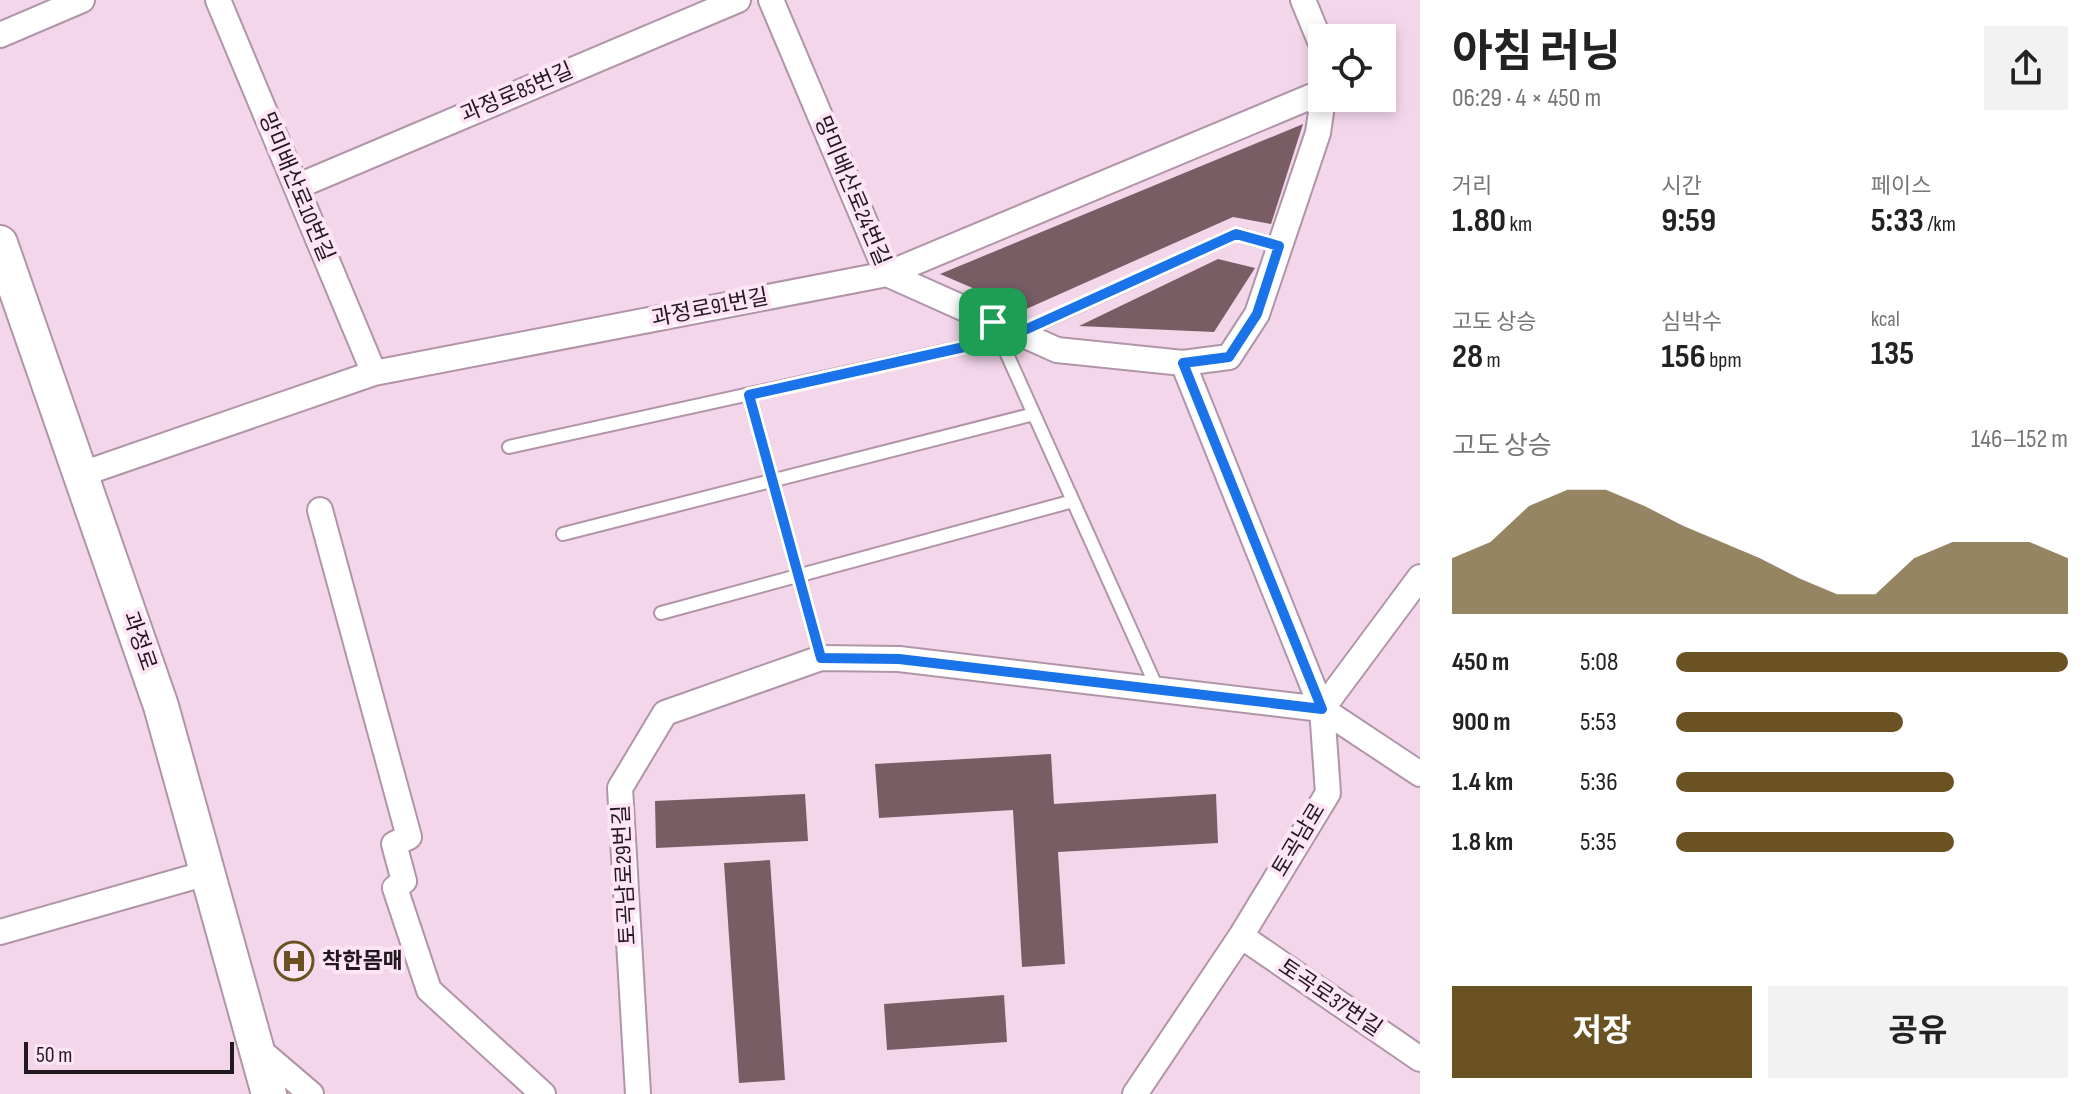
<!DOCTYPE html>
<html lang="ko">
<meta charset="utf-8">
<style>
body{margin:0;font-family:"Sofia Sans Condensed","Noto Sans KR",sans-serif;background:#f2f2f2;color:#222;height:100vh;display:flex;flex-direction:column;font-size:30px;white-space:nowrap}
*{box-sizing:border-box;margin:0}
p{font-size:26px;color:#767676}
.icon{flex:none;width:44px;height:44px;fill:none;stroke:currentColor;stroke-width:2;stroke-linecap:round;stroke-linejoin:round}
.map{position:relative;flex:1;overflow:hidden}
.side{display:flex;flex-direction:column;background:#fff;width:680px}
.side>*{flex:none}
.buttons{position:absolute;left:1308px;top:24px;display:grid;gap:16px}
.buttons a{display:grid;place-items:center;width:88px;height:88px;border-radius:0px;background:#fff;box-shadow:0 4px 12px #0003;font-size:40px}
.scale{position:absolute;left:24px;bottom:20px;width:210px;box-sizing:border-box;padding-left:8px;border:4px solid #22181f;border-top:0;font-size:22px;line-height:28px;white-space:nowrap;color:#22181f;-webkit-text-stroke:6px #fde5f6;paint-order:stroke}
.pin{position:absolute;display:grid;place-items:center;width:68px;height:68px;color:#fff;margin:-34px;border-radius:16px;box-shadow:0 4px 12px #0006}
.round{display:grid;place-items:center;flex:none;width:84px;height:84px;border-radius:0px;background:#f2f2f2}
.summary{display:flex;align-items:center;justify-content:space-between;height:136px;padding:0 32px}
h1{font-size:44px;font-weight:700;line-height:60px}
.stats{display:grid;grid-template-columns:repeat(3,1fr);gap:12px;height:136px;padding:8px 32px}
.stats div{display:grid;align-content:center}
.stats b{font-size:34px;font-weight:700}
.stats small{font-size:22px;font-weight:400}
.stats p{font-size:22px}
.chart{height:224px;padding:16px 32px}
.chart p{display:flex;justify-content:space-between}
.chart svg{width:100%;height:144px;margin-top:8px;fill:#6a5222;opacity:.7}
.cta{display:flex;gap:16px;margin-top:auto;padding:16px 32px}
.cta a{flex:1;height:92px;border-radius:0px;background:#6a5222;color:#fff;font-size:32px;font-weight:700;line-height:92px;text-align:center}
.cta a+a{background:#f2f2f2;color:#222}
ul{padding:0 32px;list-style:none;font-size:26px}
li{display:grid;grid-template-columns:128px 96px 1fr;align-items:center;height:60px}
li i{height:20px;border-radius:10px;background:#6a5222}
main{display:flex;flex:1;min-height:0}
.map>svg:first-child{display:block}
.building{fill:#7a5c65}
.lines{fill:none;stroke-linecap:round;stroke-linejoin:round}
.service-casing{stroke:#b095a8;stroke-width:16}
.minor-casing{stroke:#b095a8;stroke-width:28}
.secondary-casing{stroke:#b095a8;stroke-width:38}
.service{stroke:#fff;stroke-width:12}
.minor{stroke:#fff;stroke-width:24}
.secondary{stroke:#fff;stroke-width:34}
.route-casing{stroke:#fff;stroke-width:16}
.route{stroke:#1a73e8;stroke-width:10}
.labels{text-anchor:middle;dominant-baseline:central;stroke-width:8;stroke-linejoin:round;paint-order:stroke}
.street-label{font-size:22px;fill:#22181f;stroke:#fde5f6}
.poi-label{font-size:22px;font-weight:bold;fill:#22181f;stroke:#fde5f6;text-anchor:start}
</style>
<main>
<div class="map">
<svg width="1420" height="1094" viewBox="0 0 1420 1094">
<rect width="100%" height="100%" fill="#f4d6eb"/>
<path class="building" d="M1303 124 1271 224 1233 217 1024 310 940 274Z
M1218 259 1255 268 1214 332 1079 326Z
M1051 754 1054 804 1216 794 1218 843 1058 852 1065 964 1022 967 1013 810 879 818 875 764Z
M805 794 808 841 656 848 655 801Z
M770 860 785 1080 739 1083 724 863Z
M1004 995 1007 1042 887 1050 884 1004Z"/>
<g class="lines">
<g class="service-casing">
<path id="service" d="M997 332 1158 690
M1021 332 1236 234 1279 246
M749 395 821 658
M509 447 1000 339
M563 534 1034 414
M661 613 1073 501"/>
</g>
<g class="minor-casing">
<path id="minor" d="M218 0 374 373
M771 0 887 274 1057 350 1183 363 1229 357 1257 314 1318 133 1323 98
M1303 0 1322 46
M0 35 82 0
M296 187 738 0
M1183 363 1322 709
M82 474 374 373 887 274 1322 92
M320 510 409 837 394 844 404 881 395 888 429 990 543 1094
M0 932 207 873
M1241 936 1420 1059
M256 1047 311 1094
M638 1094 620 788 665 713 821 658 899 659 1322 709 1420 774
M1135 1094 1241 936 1328 793 1322 709 1420 577"/>
</g>
<g class="secondary-casing">
<path id="secondary" d="M0 243 161 706 269 1094"/>
</g>
<use href="#service" class="service"/>
<use href="#minor" class="minor"/>
<use href="#secondary" class="secondary"/>
</g>
<g class="lines">
<g class="route-casing">
<path id="route" d="M1236 234 1279 246 1257 314 1229 357 1183 363 1322 709 899 659 821 658 749 395 1000 339 993 322 1018 333Z"/>
</g>
<use href="#route" class="route"/>
</g>
<defs>
<g id="hospital-ring" transform="scale(2)"><circle r="9.5" fill="#fde5f6" stroke="#6a5222" stroke-width="1.5"/><path d="M-5-5h3v3.5h4V-5h3V5h-3V1.5h-4V5h-3Z" fill="#6a5222"/></g>
</defs>
<g fill-rule="evenodd">
<use href="#hospital-ring" x="294" y="961"/>
</g>
<g class="labels">
<g class="street-label">
<text transform="translate(517 93) rotate(-23)">과정로85번길</text>
<text transform="translate(296 187) rotate(67)">망미배산로10번길</text>
<text transform="translate(852 191) rotate(67)">망미배산로24번길</text>
<text transform="translate(710 308) rotate(-11)">과정로91번길</text>
<text transform="translate(139 641) rotate(71)">과정로</text>
<text transform="translate(1299 840) rotate(-59)">토곡남로</text>
<text transform="translate(625 875) rotate(-93)">토곡남로29번길</text>
<text transform="translate(1330 998) rotate(34)">토곡로37번길</text>
</g>
<g class="poi-label">
<text x="322" y="961">착한몸매</text>
</g>
</g>
</svg>
<div class="buttons">
<a><svg class="icon" aria-label="locate" viewBox="0 0 24 24"><circle cx="12" cy="12" r="6"/><path d="M12 2v4M12 18v4M2 12h4M18 12h4"/></svg></a>
</div>
<div class="scale">50 m</div>
<div class="pin" style="left:993px;top:322px;background:#1e9e55"><svg class="icon" aria-label="arrive" viewBox="0 0 24 24"><path d="M6 21V4h12l-3 4 3 4H6"/></svg></div>
</div>
<section class="side">
<div class="summary"><div><h1>아침 러닝</h1><p>06:29 · 4 × 450 m</p></div><a class="round"><svg class="icon" aria-label="share" viewBox="0 0 24 24"><path d="M12 15V3M7 8l5-5 5 5M5 13v7h14v-7"/></svg></a></div>
<div class="stats">
<div><p>거리</p><b>1.80<small> km</small></b></div>
<div><p>시간</p><b>9:59</b></div>
<div><p>페이스</p><b>5:33<small> /km</small></b></div>
</div>
<div class="stats">
<div><p>고도 상승</p><b>28<small> m</small></b></div>
<div><p>심박수</p><b>156<small> bpm</small></b></div>
<div><p>kcal</p><b>135</b></div>
</div>
<div class="chart"><p><span>고도 상승</span>146–152 m</p>
<svg viewBox="0 0 160 44" preserveAspectRatio="none"><path d="M0 44V27L10 22L20 11L30 6L40 6L50 11L60 17L70 22L80 27L90 33L100 38L110 38L120 27L130 22L140 22L150 22L160 27V44z"/></svg>
</div>
<ul>
<li><b>450 m</b>5:08<i style="width:100%"></i></li>
<li><b>900 m</b>5:53<i style="width:58%"></i></li>
<li><b>1.4 km</b>5:36<i style="width:71%"></i></li>
<li><b>1.8 km</b>5:35<i style="width:71%"></i></li>
</ul>
<div class="cta"><a>저장</a><a>공유</a></div>
</section>
</main>
